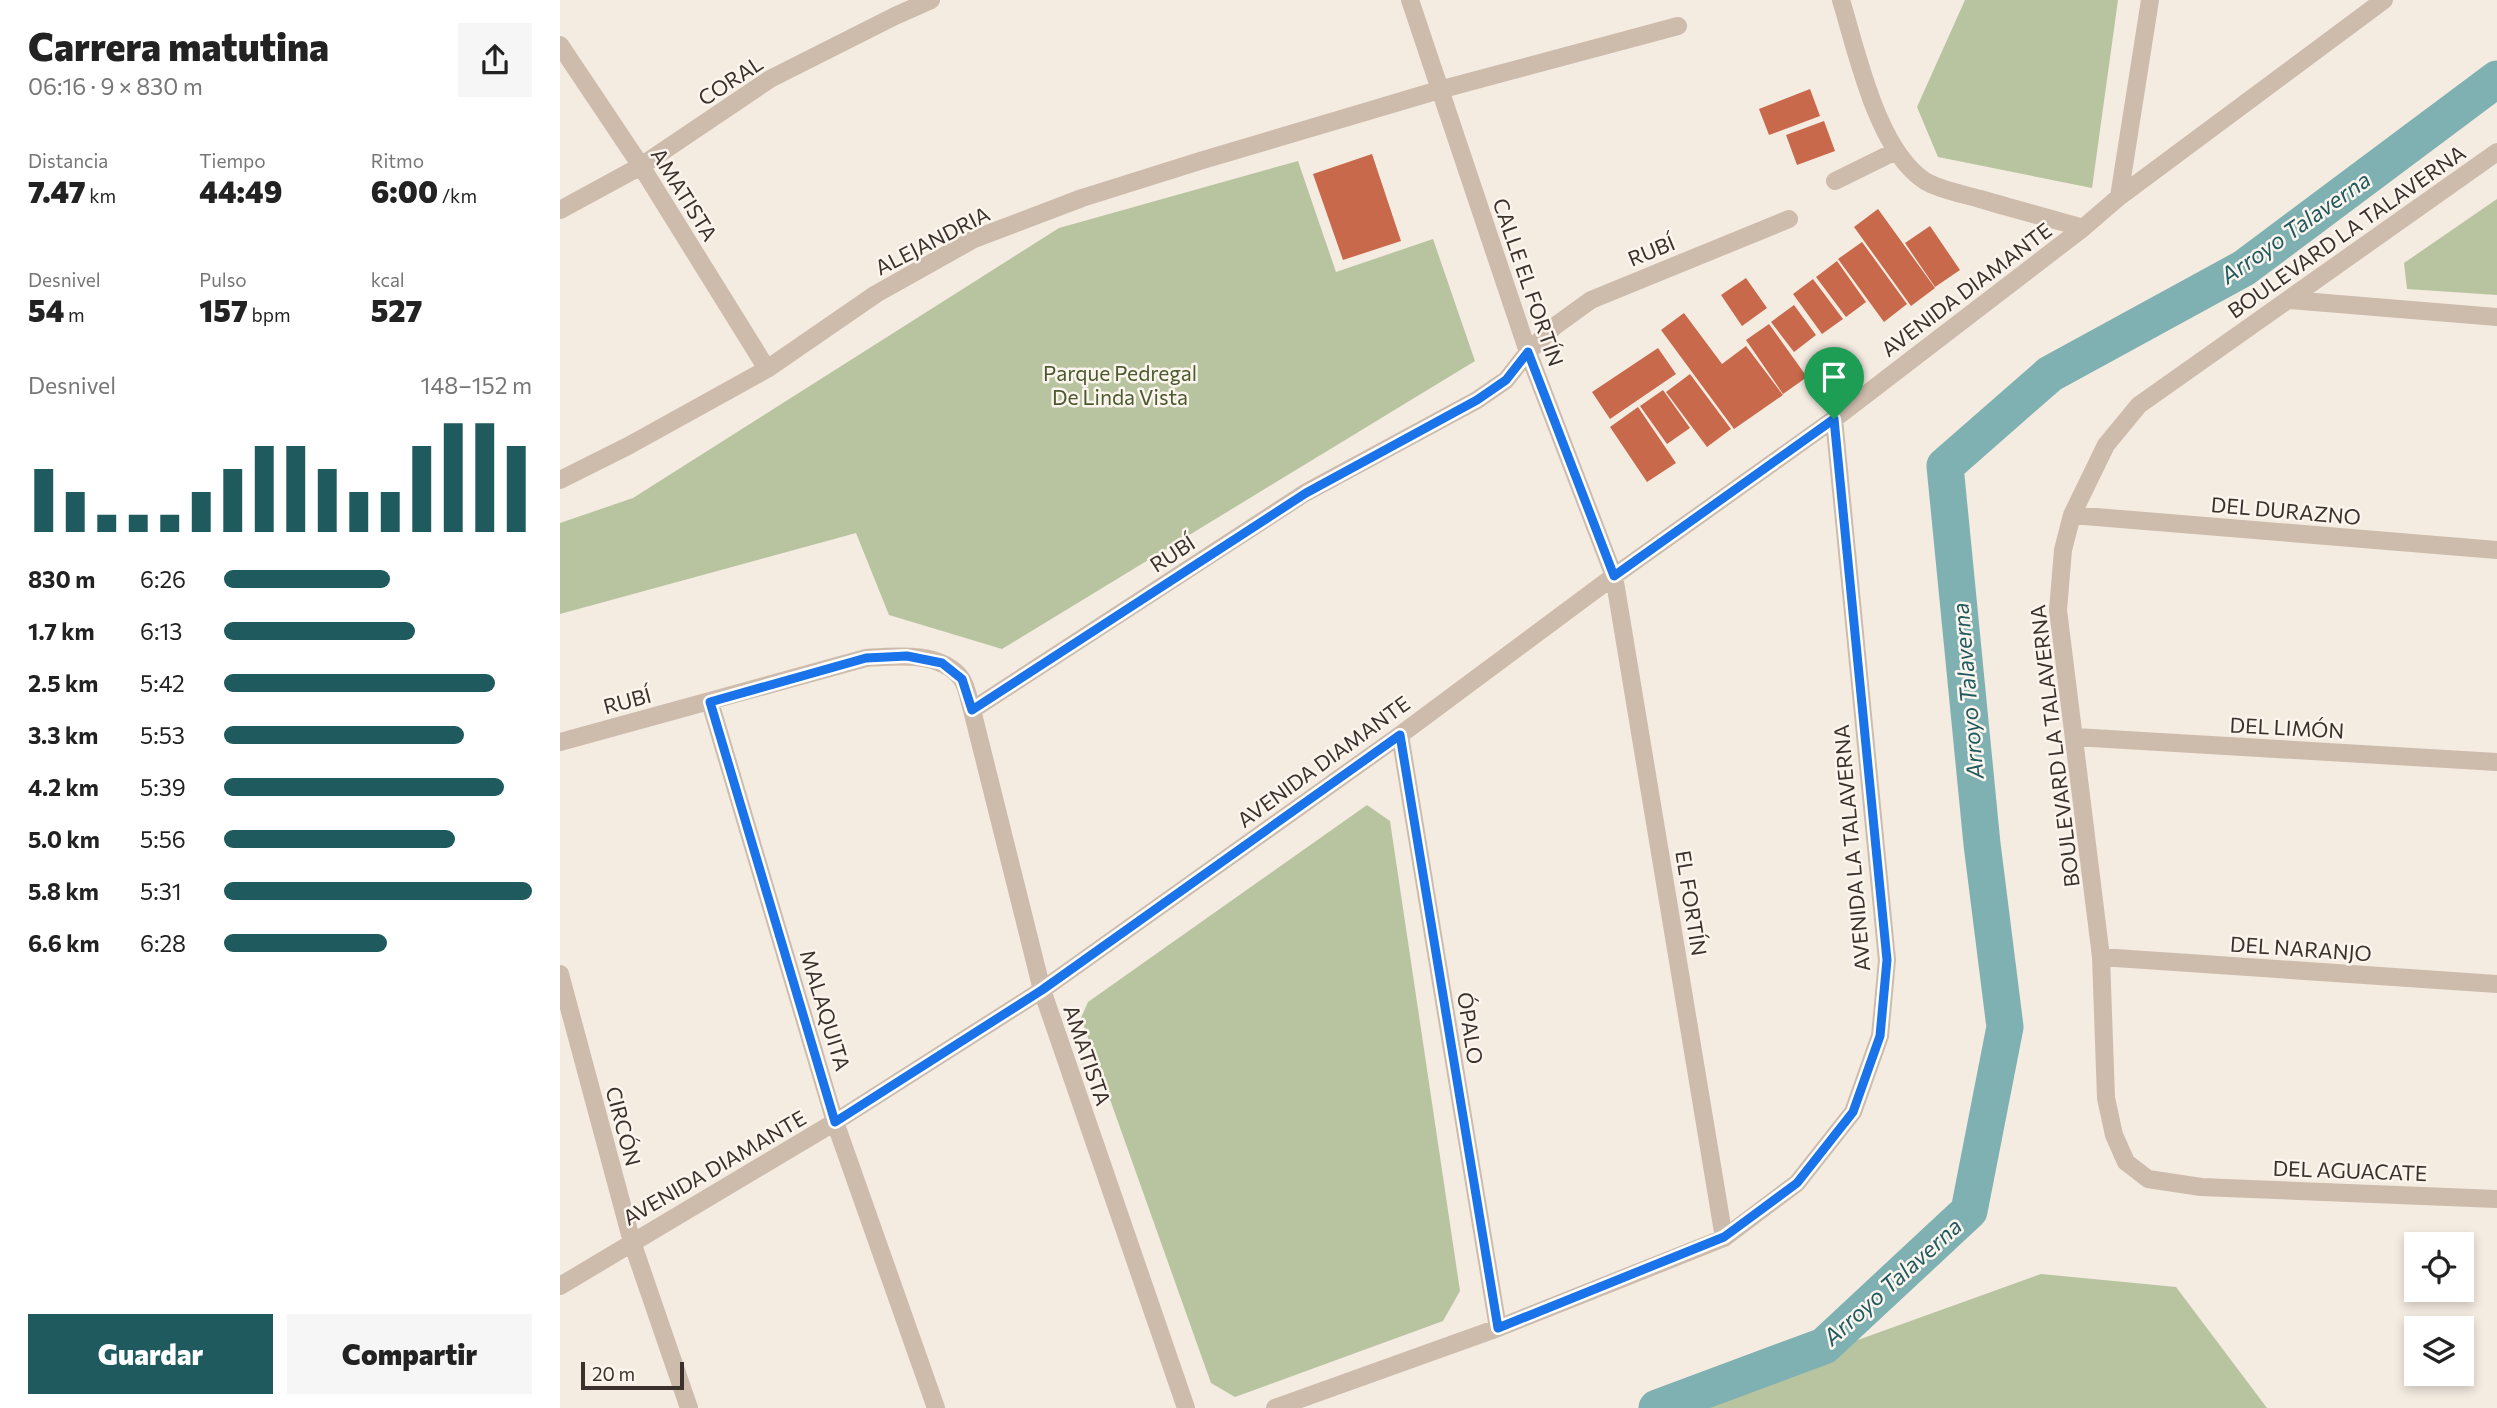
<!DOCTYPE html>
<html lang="es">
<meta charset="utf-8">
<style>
body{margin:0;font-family:Commissioner,sans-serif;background:#f6f6f6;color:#222;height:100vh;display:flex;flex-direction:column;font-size:26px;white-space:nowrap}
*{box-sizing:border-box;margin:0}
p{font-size:23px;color:#767676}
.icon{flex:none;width:38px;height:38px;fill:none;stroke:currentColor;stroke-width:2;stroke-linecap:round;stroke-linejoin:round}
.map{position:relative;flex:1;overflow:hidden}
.side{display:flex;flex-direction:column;background:#fff;width:560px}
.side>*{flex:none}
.controls{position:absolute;left:1844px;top:1232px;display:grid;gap:14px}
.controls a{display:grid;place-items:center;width:70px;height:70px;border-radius:0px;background:#fff;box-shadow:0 4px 10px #0003;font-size:35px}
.scale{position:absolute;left:21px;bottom:18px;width:103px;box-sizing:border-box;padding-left:7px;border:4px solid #3b302b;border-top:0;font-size:19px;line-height:24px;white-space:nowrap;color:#3b302b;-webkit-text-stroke:5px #fbf5ee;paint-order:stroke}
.pin{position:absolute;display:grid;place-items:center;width:60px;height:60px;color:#fff;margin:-72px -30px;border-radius:50% 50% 50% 0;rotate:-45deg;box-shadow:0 0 7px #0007}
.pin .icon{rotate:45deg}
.round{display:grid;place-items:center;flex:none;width:74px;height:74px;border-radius:0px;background:#f6f6f6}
.overview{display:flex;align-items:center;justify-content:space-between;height:119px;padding:0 28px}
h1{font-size:38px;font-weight:800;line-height:52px}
.figures{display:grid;grid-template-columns:repeat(3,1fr);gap:10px;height:119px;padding:7px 28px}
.figures div{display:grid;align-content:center}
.figures b{font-size:30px;font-weight:800}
.figures small{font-size:19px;font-weight:400}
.figures p{font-size:19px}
.chart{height:196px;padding:14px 28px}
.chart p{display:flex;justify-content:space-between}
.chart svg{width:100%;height:126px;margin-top:7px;stroke:#1f5a5e;stroke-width:6}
.action{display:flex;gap:14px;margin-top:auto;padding:14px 28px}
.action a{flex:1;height:80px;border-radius:0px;background:#1f5a5e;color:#fff;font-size:28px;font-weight:800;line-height:80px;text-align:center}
.action a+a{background:#f6f6f6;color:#222}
ul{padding:0 28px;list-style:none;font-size:23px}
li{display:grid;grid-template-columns:112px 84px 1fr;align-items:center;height:52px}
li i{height:18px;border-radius:9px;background:#1f5a5e}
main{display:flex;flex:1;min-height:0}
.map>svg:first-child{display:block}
.green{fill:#b8c4a0}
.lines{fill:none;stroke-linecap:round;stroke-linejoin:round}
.canal{stroke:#7fb0b2;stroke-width:37}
.building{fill:#c8694b}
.minor{stroke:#cdbbac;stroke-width:18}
.route-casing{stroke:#fff;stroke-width:14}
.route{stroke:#1a73e8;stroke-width:9}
.labels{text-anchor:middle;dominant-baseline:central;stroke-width:5;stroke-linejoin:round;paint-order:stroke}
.street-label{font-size:21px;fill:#3b302b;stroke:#fbf5ee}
.park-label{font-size:21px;fill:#4a5a2e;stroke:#fbf5ee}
.water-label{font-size:23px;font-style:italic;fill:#1f5a5e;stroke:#fbf5ee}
</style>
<main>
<section class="side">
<div class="overview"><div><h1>Carrera matutina</h1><p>06:16 · 9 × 830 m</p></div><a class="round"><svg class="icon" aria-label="share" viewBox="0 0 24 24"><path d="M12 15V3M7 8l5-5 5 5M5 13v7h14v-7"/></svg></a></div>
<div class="figures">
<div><p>Distancia</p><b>7.47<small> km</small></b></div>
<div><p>Tiempo</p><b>44:49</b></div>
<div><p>Ritmo</p><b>6:00<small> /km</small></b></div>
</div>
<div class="figures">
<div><p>Desnivel</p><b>54<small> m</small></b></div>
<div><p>Pulso</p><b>157<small> bpm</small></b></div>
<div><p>kcal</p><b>527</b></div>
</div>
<div class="chart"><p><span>Desnivel</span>148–152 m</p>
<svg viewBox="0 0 160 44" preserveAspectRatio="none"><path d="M5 44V22M15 44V30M25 44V38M35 44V38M45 44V38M55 44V30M65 44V22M75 44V14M85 44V14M95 44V22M105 44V30M115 44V30M125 44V14M135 44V6M145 44V6M155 44V14"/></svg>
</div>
<ul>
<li><b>830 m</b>6:26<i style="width:54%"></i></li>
<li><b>1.7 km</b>6:13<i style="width:62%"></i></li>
<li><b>2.5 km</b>5:42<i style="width:88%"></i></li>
<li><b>3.3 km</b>5:53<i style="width:78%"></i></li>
<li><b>4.2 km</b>5:39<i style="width:91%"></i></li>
<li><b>5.0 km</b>5:56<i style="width:75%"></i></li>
<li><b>5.8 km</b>5:31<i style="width:100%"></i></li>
<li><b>6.6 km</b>6:28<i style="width:53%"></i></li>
</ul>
<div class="action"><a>Guardar</a><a>Compartir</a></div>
</section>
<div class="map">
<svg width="1937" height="1408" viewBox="0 0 1937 1408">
<rect width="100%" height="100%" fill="#f4ebe1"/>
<path class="green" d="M1405 0H1558L1532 188 1378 157 1357 107Z
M738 161 776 272 873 239 915 361 442 649 329 615 296 533 0 614V523L73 498 499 228Z
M1937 199V295L1847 289 1844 263Z
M807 805 830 821 900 1291 883 1321 675 1397 651 1383 521 1018 528 1002Z
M1481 1274 1616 1287 1707 1408H1109Z"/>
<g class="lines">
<path class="canal" d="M1097 1408 1264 1346 1409 1211 1445 1027 1422 844 1385 466 1490 374 1684 268 1937 79"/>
</g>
<path class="building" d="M1250 89 1260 116 1209 135 1199 109Z
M1264 121 1275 151 1237 165 1226 135Z
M812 154 841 241 783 260 753 174Z
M1318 209 1375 288 1351 306 1294 227Z
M1370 226 1400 270 1375 287 1345 243Z
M1302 242 1347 304 1324 322 1278 259Z
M1277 261 1306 302 1286 317 1256 277Z
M1186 278 1207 308 1182 326 1161 295Z
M1253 279 1283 319 1262 334 1233 294Z
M1234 305 1256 335 1234 352 1211 322Z
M1124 313 1162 364 1186 346 1223 395 1174 429 1101 330Z
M1209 324 1247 377 1223 394 1186 340Z
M1098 348 1116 374 1050 419 1032 392Z
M1130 374 1171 429 1147 447 1106 392Z
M1103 390 1130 428 1107 444 1080 406Z
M1078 407 1116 463 1087 482 1050 427Z"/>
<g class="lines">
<path class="minor" d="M850 0 968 352 1054 576 1164 1238
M1281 0C1297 52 1317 150 1365 181 1380 190 1403 194 1420 199 1454 209 1489 218 1523 228
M0 45 81 166 207 369
M1937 152 1579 405 1546 445 1512 515 1503 550 1498 610 1541 957 1546 1098 1554 1135 1566 1162 1588 1179 1641 1187 1937 1199
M1275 181 1336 151
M1559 197 1590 0
M0 210 81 166 210 79 335 16 371 0
M1730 300 1937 317
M0 480 68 446 207 369 316 294 414 239 522 198 643 160 879 90 1118 26
M1512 515 1937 550
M150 702 275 1122 376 1408
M412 710 745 493 917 400 946 380 968 352 995 326 1031 300 1229 219
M840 735 938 1328
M1515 737 1937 762
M0 742 306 658C336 656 380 651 401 678 407 686 409 701 412 710L482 990 626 1408
M1541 957 1937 984
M0 974 72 1242 129 1408
M0 1286 275 1122 482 990 840 735 1054 576 1274 419 1523 228 1559 197 1824 0
M715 1408 938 1328 1164 1238 1237 1183 1293 1112 1320 1036 1327 960 1274 419"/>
</g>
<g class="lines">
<g class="route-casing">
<path id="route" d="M968 352 1054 576 1274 419 1327 960 1320 1036 1293 1112 1237 1183 1164 1237 938 1328 840 735 482 990 275 1122 150 702 306 658 347 656 382 663 402 679 412 710 746 493 917 400 946 380Z"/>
</g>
<use href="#route" class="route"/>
</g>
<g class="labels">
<g class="street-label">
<text transform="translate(170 80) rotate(-33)">CORAL</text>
<text transform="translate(125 194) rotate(58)">AMATISTA</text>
<text transform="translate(1786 231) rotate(-35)">BOULEVARD LA TALAVERNA</text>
<text transform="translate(372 240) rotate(-27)">ALEJANDRIA</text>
<text transform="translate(1091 250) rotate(-22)">RUBÍ</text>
<text transform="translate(969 282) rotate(71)">CALLE EL FORTÍN</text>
<text transform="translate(1406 289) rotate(-37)">AVENIDA DIAMANTE</text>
<text transform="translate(1726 510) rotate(5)">DEL DURAZNO</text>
<text transform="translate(612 553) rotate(-33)">RUBÍ</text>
<text transform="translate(67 700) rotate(-15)">RUBÍ</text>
<text transform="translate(1727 727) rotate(3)">DEL LIMÓN</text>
<text transform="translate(1494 746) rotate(-97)">BOULEVARD LA TALAVERNA</text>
<text transform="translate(763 761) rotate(-36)">AVENIDA DIAMANTE</text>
<text transform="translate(1291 848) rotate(-95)">AVENIDA LA TALAVERNA</text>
<text transform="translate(1132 903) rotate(81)">EL FORTÍN</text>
<text transform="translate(1741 948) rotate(4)">DEL NARANJO</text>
<text transform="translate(266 1010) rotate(73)">MALAQUITA</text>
<text transform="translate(911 1028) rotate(81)">ÓPALO</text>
<text transform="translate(528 1055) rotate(71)">AMATISTA</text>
<text transform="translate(64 1126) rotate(75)">CIRCÓN</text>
<text transform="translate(154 1167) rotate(-30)">AVENIDA DIAMANTE</text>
<text transform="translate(1790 1170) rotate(2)">DEL AGUACATE</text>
</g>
<g class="park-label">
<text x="560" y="372">Parque Pedregal<tspan x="560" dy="24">De Linda Vista</tspan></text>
</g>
<g class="water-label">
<text transform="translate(1735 227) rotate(-35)">Arroyo Talaverna</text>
<text transform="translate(1407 691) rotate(-95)">Arroyo Talaverna</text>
<text transform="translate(1332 1281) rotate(-42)">Arroyo Talaverna</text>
</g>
</g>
</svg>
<div class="controls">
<a><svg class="icon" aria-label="locate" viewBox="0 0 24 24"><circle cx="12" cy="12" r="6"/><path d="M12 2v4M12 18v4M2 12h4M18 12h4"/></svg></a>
<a><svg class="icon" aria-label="layers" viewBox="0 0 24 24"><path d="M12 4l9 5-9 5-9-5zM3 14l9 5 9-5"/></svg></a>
</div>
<div class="scale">20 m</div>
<div class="pin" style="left:1274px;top:419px;background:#1e9e55"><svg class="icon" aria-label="arrive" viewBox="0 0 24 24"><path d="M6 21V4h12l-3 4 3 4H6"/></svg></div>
</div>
</main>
